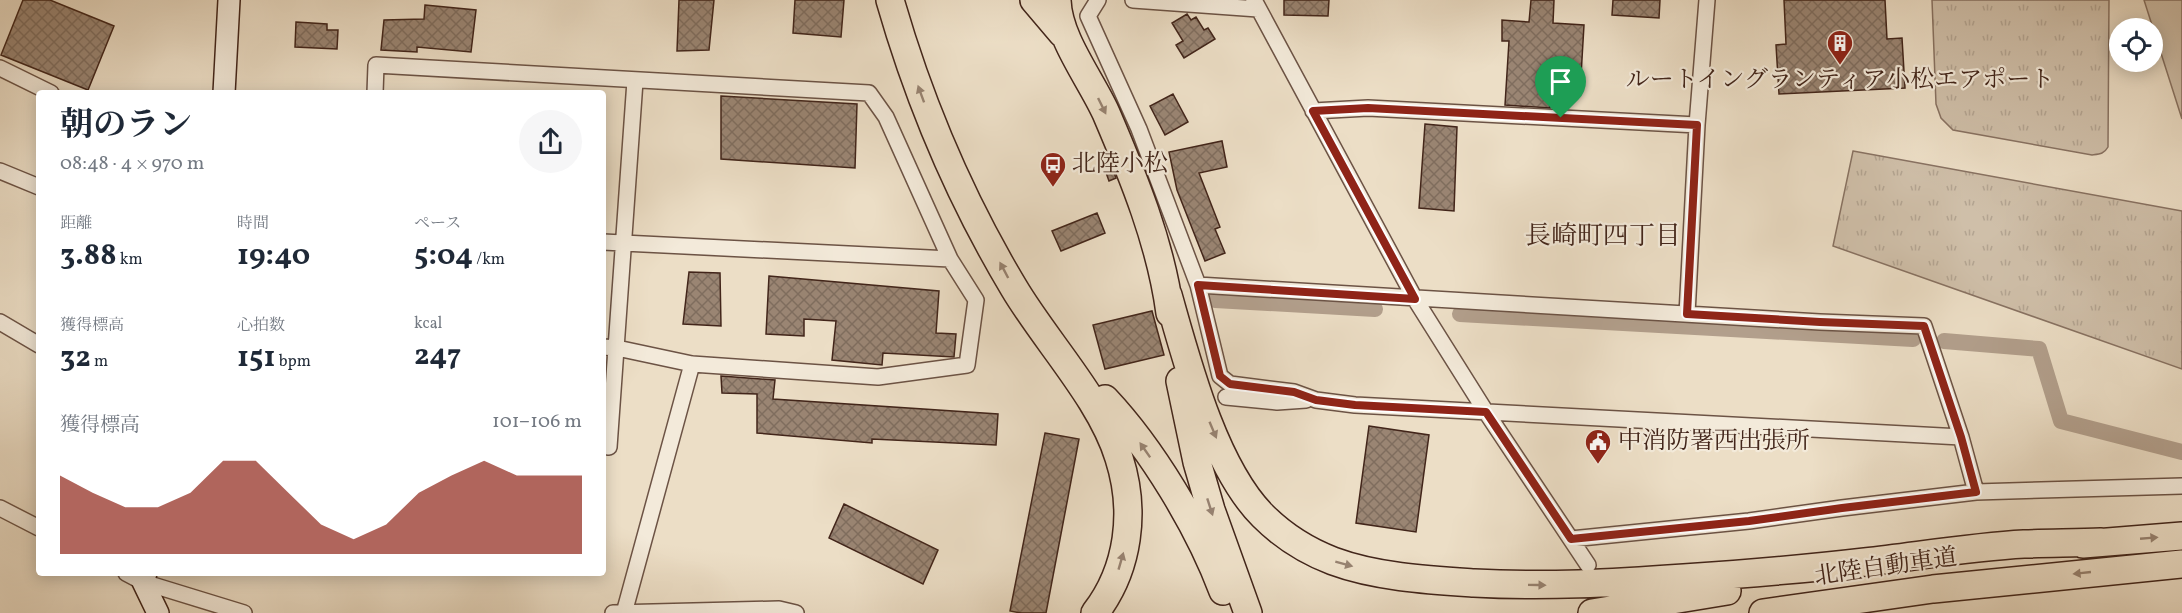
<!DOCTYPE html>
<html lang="ja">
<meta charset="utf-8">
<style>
body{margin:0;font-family:Vollkorn,"Noto Serif JP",serif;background:#f6f6f7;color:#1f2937;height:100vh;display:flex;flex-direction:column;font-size:22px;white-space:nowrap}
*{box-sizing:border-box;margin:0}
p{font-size:20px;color:#747a83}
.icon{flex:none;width:33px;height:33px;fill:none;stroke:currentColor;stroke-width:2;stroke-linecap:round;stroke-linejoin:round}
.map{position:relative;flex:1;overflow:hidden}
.drawer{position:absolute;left:36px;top:90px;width:570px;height:486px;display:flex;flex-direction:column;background:#fff;border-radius:6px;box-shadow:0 3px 15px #0003}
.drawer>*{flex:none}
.tools{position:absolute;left:2109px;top:18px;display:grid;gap:12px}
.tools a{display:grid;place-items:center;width:54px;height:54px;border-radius:50%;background:#fff;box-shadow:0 3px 15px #0003;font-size:30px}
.pin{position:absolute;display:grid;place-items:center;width:51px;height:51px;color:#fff;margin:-62px -26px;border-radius:50% 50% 50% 0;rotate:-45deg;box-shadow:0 0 6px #0007}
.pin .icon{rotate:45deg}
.round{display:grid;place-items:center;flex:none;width:63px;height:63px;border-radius:32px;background:#f6f6f7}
.head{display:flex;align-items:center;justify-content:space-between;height:102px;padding:0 24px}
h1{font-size:33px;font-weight:700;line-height:45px}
.stats{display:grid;grid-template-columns:repeat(3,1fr);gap:9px;height:102px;padding:6px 24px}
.stats div{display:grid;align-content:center}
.stats b{font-size:30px;font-weight:700}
.stats small{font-size:16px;font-weight:400}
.stats p{font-size:16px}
.chart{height:168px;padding:12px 24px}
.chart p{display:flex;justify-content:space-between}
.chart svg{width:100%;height:108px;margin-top:6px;fill:#8f2418;opacity:.7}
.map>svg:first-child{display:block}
.grass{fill:url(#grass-tufts);stroke:#887262;stroke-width:1.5}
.pitch{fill:#cfbfa9;stroke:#887262;stroke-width:1.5}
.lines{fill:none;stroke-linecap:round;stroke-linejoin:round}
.canal{stroke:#b29f8c;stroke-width:16}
.building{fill:url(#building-cross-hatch);stroke:#42251a;stroke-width:1.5}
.street-casing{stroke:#6c5345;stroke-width:18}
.secondary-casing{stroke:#42251a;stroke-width:24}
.highway-casing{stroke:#42251a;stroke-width:30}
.street{stroke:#f3eada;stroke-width:15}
.secondary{stroke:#f3eada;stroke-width:21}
.highway{stroke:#ecdec6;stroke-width:27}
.oneway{fill:#978270}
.route-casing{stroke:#fff;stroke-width:12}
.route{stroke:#8f2418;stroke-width:8}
.labels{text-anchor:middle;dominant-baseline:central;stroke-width:4.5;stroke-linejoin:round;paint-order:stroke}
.poi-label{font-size:24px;fill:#42251a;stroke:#f3eada;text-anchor:start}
.street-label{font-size:24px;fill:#42251a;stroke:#f3eada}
.neighbourhood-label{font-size:26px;fill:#42251a;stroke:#f3eada}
</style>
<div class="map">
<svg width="2182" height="613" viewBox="0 0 2182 613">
<defs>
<pattern id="grass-tufts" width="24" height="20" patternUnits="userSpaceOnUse" patternTransform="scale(1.5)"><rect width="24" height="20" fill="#cfbfa9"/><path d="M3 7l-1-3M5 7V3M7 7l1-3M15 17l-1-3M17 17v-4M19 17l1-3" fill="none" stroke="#b3a491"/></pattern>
<pattern id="building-cross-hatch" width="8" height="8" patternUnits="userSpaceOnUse" patternTransform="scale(1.5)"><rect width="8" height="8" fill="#9a8573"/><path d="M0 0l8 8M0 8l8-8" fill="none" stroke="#7f6d5e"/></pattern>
</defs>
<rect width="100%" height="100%" fill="#ecdec6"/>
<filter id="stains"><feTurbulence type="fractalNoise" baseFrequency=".00333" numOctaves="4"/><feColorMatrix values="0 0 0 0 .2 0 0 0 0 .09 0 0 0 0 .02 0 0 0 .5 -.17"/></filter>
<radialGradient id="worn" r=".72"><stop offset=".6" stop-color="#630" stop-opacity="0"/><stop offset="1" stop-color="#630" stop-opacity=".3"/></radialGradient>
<path class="grass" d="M1932 0H2109L2108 147C2104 154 2100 154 2092 155L1953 130 1941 118 1936 104Z
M1853 151 2182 211V369L1833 246Z"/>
<path class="pitch" d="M2144 0H2182V119Z"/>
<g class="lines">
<path class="canal" d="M1215 300 1375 309
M1460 314 1913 339
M1944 341 2039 349 2061 421 2182 452"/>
</g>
<path class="building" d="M23 0H50L114 26 88 90 1 55Z
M679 0H714L709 50 677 51Z
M795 0H844L841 37 793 33Z
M1284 0H1329L1328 16 1284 15Z
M1531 0H1554L1553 23 1584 25 1581 76H1551L1550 108 1505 105 1509 41H1502V20L1529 22Z
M1613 0H1660L1659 18 1612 15Z
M1784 0H1885L1887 39 1902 38 1905 88 1779 94 1776 45 1786 44Z
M425 5 476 10 471 52 417 47V52L381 50 384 20 424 19Z
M1187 14 1191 20 1196 17 1204 30 1208 28 1215 39 1184 58 1176 45 1183 41 1172 23Z
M296 22 327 24V30H338L337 49 295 47Z
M1173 94 1188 122 1165 135 1150 106Z
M721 96 857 104 855 168 721 159Z
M1425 124 1457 127 1454 211 1419 208Z
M1222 141 1227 167 1199 173 1220 227 1215 229 1225 253 1205 261 1177 190 1169 152Z
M1111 165 1116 178 1109 181 1104 167Z
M1097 213 1105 233 1061 251 1052 231Z
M689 272 720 273 721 326 683 324Z
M769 276 939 291 936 333 956 334 954 357 883 353 882 365 832 360 836 321 804 319V336L766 334Z
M1152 311 1164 355 1105 369 1093 325Z
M721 376 775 380 773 399 998 414 996 445 872 439V443L757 433V394L722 393Z
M1369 426 1429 435 1416 532 1356 523Z
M1045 433 1079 439 1046 613H1021L1010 611Z
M844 504 938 550 923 584 829 538Z"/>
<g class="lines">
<g class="street-casing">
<path id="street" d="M1098 0 1088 16 1139 129 1198 285 1220 376 1230 384 1294 392 1316 400 1355 405 1961 437
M1133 0 1258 9
M1254 0 1415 299 1486 412 1588 565
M0 68 51 93
M375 93 376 65 869 93 886 117 950 259 603 242
M1313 111 1368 108 1697 125
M0 171 39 187
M1198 285 1820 322 1924 326 1961 437 1976 492
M1687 314 1697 125 1707 0
M0 322 39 345
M603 347 617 348 692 364 878 377 967 365 976 300 950 259
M1226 397 1277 402 1306 400
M603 446 609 447 635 81
M0 508 39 528
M1571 539 1749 521 1842 508 1976 492 2182 486
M126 573 143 582 244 613
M613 613 779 609 796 613
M624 613 692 364"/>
</g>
<g class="secondary-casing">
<path id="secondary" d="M224 93 229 0
M146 573 143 582 158 613"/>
</g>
<g class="highway-casing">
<path id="highway" d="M890 0C919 101 960 198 1014 288 1046 342 1101 399 1119 458 1136 511 1129 569 1095 613
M1034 0 1062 33
M1057 0C1058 38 1090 78 1106 113 1133 176 1161 244 1170 313
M1168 295C1187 362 1214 467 1263 516 1282 535 1307 551 1333 561 1376 577 1428 580 1474 583 1544 587 1614 583 1684 578 1744 574 1805 569 1865 562 1918 556 1971 547 2024 544 2050 543 2076 543 2101 542
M1180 381 1197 462 1211 510 1248 613
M1105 399C1152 449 1199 527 1223 591
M2083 544 2182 536
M1592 613 1727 591
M1763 613 1933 589 2182 564"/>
</g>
<use href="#street" class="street"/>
<use href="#secondary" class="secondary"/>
<use href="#highway" class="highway"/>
</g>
<defs><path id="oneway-solid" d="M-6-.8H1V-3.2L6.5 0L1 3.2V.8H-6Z" transform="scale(1.5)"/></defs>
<g class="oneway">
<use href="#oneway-solid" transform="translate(921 94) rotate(-110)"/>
<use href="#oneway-solid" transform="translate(1102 106) rotate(64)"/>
<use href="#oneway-solid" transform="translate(1004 270) rotate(-118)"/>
<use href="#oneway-solid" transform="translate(1213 430) rotate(67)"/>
<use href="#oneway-solid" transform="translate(1145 450) rotate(-125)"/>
<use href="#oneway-solid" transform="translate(1210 507) rotate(72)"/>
<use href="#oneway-solid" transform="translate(2149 538) rotate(-5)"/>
<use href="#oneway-solid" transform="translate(1121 561) rotate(-74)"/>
<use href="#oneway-solid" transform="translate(1344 564) rotate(15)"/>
<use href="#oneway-solid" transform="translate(2082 573) rotate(174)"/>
<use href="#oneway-solid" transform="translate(1537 585) rotate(1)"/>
</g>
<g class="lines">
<g class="route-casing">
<path id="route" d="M1368 108 1697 125 1687 314 1820 322 1924 326 1961 437 1976 492 1842 508 1749 521 1571 539 1486 412 1355 405 1316 400 1294 392 1230 384 1220 376 1198 285 1415 299 1313 111Z"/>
</g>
<use href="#route" class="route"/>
</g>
<defs>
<g id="building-pin" transform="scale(1.35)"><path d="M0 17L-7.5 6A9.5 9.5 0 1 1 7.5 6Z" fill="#8f2418" stroke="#f3eada"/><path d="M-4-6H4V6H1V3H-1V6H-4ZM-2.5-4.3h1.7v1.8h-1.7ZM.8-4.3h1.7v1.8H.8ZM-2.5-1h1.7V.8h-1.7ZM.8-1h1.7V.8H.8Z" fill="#fff"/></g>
<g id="bus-pin" transform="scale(1.35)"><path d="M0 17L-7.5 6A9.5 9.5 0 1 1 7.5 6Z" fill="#8f2418" stroke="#f3eada"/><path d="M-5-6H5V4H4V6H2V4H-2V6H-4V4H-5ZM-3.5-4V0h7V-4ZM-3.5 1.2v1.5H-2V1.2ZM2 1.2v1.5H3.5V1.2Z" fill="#fff"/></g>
<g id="civic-pin" transform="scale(1.35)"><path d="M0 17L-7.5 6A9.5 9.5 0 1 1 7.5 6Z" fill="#8f2418" stroke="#f3eada"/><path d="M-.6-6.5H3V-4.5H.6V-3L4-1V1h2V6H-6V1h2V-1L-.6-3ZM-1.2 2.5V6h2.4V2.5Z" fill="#fff"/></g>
</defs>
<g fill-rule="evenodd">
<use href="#building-pin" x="1840" y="43"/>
<use href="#bus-pin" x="1053" y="165"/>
<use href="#civic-pin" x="1598" y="442"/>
</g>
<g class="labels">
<g class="poi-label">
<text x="1840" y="81" text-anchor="middle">ルートイングランティア小松エアポート</text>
<text x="1072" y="165">北陸小松</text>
<text x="1618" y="442">中消防署西出張所</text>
</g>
<g class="street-label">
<text transform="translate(1886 568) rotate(-8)">北陸自動車道</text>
</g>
<g class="neighbourhood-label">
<text x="1603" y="237">長崎町四丁目</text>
</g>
</g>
<rect width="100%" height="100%" filter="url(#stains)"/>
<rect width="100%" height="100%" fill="url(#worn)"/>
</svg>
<div class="tools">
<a><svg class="icon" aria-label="locate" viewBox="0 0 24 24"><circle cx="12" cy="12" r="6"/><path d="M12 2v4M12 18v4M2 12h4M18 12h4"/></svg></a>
</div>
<div class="pin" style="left:1561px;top:118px;background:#1e9e55"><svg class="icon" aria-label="arrive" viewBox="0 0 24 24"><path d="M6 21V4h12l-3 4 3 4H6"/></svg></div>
<section class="drawer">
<div class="head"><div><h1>朝のラン</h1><p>08:48 · 4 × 970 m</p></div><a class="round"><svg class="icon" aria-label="share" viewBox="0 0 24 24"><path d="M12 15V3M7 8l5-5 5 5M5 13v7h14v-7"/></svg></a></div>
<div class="stats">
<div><p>距離</p><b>3.88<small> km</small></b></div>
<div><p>時間</p><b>19:40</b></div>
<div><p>ペース</p><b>5:04<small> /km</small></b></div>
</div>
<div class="stats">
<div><p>獲得標高</p><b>32<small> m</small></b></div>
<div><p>心拍数</p><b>151<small> bpm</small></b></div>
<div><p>kcal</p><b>247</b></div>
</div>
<div class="chart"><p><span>獲得標高</span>101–106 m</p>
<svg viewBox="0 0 160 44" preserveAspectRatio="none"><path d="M0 44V12L10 19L20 25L30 25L40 19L50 6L60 6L70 19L80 32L90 38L100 32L110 19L120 12L130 6L140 12L150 12L160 12V44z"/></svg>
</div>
</section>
</div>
